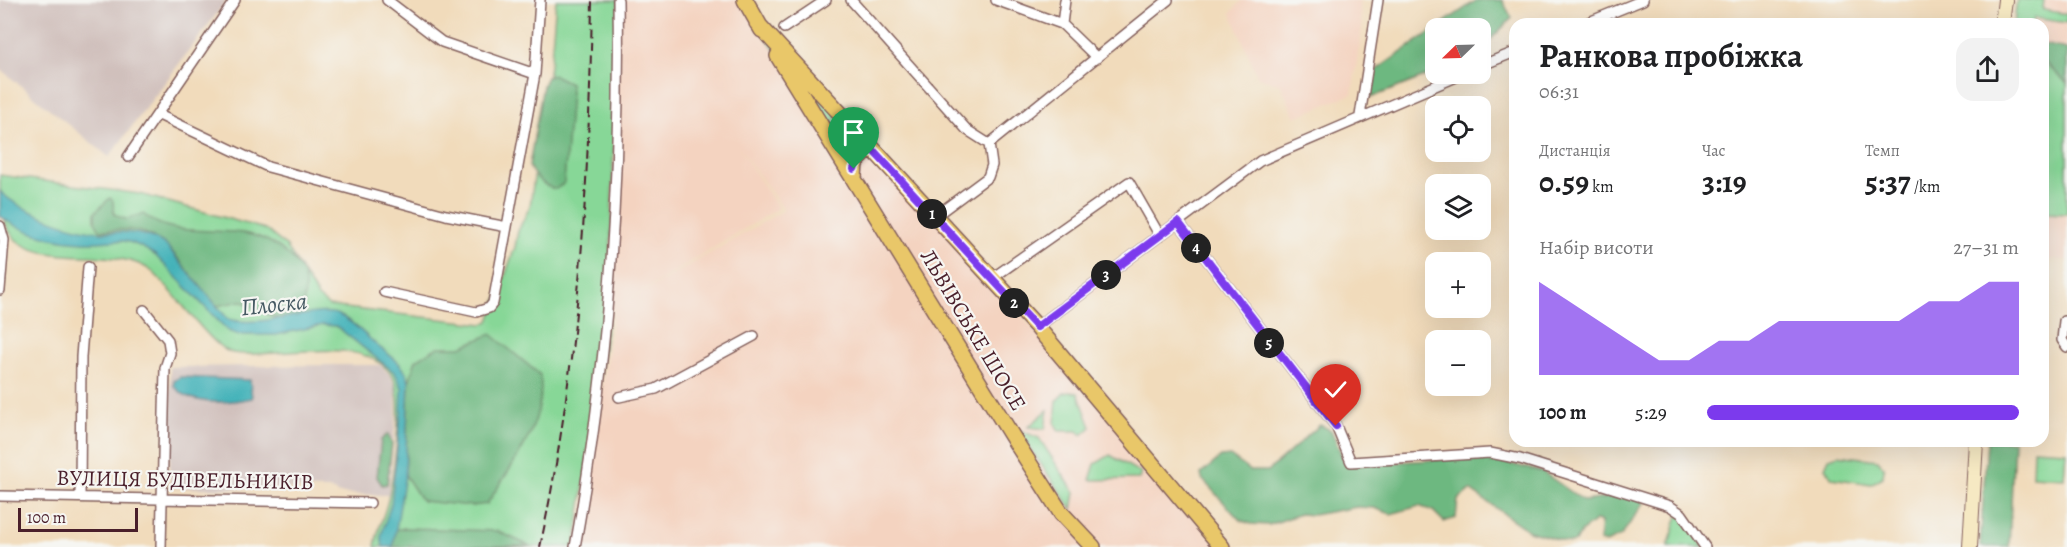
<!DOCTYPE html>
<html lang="uk">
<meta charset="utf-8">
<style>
body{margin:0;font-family:Alegreya,serif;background:#f2f2f2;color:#202124;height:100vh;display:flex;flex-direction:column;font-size:22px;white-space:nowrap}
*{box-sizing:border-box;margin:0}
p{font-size:20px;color:#757577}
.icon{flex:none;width:33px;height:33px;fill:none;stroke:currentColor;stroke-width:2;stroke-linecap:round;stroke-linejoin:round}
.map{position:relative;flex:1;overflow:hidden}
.side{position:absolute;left:1509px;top:18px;width:540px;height:429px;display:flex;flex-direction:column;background:#fff;border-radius:18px;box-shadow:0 6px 24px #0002}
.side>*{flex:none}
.needle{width:39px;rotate:247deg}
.fabs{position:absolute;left:1425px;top:18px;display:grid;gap:12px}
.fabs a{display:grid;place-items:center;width:66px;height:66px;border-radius:12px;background:#fff;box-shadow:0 6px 24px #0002;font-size:30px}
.scale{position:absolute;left:18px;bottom:15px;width:120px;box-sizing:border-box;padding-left:6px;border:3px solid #4a1f2b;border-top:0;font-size:16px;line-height:21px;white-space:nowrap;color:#4a1f2b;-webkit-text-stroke:4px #f6f6f2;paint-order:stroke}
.pin{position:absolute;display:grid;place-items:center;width:51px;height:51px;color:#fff;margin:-62px -26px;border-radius:50% 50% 50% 0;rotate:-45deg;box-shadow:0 0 6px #0007}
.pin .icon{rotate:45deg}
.km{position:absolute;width:30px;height:30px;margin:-15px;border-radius:50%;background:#222;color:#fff;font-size:16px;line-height:30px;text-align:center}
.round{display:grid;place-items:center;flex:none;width:63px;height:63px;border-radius:18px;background:#f2f2f2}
.overview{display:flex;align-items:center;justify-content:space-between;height:102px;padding:0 30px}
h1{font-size:33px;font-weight:700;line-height:45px}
.metrics{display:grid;grid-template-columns:repeat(3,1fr);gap:9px;height:102px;padding:6px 30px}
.metrics div{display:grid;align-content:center}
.metrics b{font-size:30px;font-weight:700}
.metrics small{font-size:16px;font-weight:400}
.metrics p{font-size:16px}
.chart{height:168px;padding:12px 30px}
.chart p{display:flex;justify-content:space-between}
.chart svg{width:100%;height:108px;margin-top:6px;fill:#7c3aed;opacity:.7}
ul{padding:0 30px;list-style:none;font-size:20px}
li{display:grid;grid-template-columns:96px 72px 1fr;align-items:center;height:45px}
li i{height:15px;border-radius:8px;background:#7c3aed}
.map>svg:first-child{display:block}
.built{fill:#f4d3c0}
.industrial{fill:#d0c0bc}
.green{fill:#87d797;stroke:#687b61;stroke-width:1.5}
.forest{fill:#6db880;stroke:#5c6c56;stroke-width:1.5}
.water{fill:#41b1b8;stroke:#466872;stroke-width:1.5}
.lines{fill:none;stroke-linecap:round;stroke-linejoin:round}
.street-casing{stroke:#84615d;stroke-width:12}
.secondary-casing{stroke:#84615d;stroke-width:16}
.primary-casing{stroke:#84615d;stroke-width:18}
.street{stroke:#fff;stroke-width:9}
.secondary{stroke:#f6e9c3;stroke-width:14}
.primary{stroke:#e9c769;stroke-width:15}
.rail{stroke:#4a1f2b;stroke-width:2;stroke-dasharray:9 4.5;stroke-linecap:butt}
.route-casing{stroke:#fff;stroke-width:12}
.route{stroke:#7c3aed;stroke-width:8}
.labels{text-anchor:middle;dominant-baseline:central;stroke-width:4.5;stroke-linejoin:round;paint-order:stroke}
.street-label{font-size:22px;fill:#4a1f2b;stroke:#f6f6f2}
.water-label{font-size:24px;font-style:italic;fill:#465963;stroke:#f6f6f2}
</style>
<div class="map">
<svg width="2067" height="547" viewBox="0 0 2067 547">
<rect width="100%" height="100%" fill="#f6f6f2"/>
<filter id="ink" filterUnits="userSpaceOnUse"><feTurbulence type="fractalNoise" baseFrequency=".0167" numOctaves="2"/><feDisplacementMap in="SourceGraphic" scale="12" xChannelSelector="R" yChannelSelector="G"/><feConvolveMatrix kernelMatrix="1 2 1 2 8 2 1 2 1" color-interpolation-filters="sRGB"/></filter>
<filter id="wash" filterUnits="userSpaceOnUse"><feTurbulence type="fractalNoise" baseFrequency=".008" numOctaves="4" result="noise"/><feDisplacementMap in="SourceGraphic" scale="24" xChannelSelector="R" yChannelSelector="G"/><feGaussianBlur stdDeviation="1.35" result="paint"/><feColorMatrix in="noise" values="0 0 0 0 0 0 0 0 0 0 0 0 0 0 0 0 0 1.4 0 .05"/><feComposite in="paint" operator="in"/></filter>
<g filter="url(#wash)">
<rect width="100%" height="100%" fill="#f1dbbb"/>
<path class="built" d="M618 0H740L1034 330 1218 547H579L614 309 784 210 735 142 779 208 609 312Z
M1242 0H1359L1362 29 1352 94 1295 117 1281 85 1258 77 1231 13Z
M2017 0H2067V260L2043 259V24H2014Z
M1172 228 1175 232 1056 321 1053 317Z"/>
<path class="industrial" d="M0 0H227L109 157 0 69Z
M331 365H380L390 375 396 388V416L388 495 339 494 329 489 170 488V367Z"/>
<path class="green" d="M556 0H618L609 312 575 547H375C377 528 386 513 389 495 394 469 406 394 391 374 360 332 277 360 233 353 211 349 171 285 150 270 116 245 47 268 15 239 0 222 0 199 0 175L140 194 265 229 287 247 318 297 329 306 483 324 489 321 515 247 518 231 530 206 551 58Z
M2017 0H2044L2043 10 2067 14V23L2034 18 2033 24H2014Z
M757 23 871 147 854 169Z
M2043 61 2067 83V214L2043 213Z
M1070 392 1078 393 1091 427 1082 435 1078 431H1059L1055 424 1057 400 1064 393Z
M1048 410 1045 429 1028 427Z
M1022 431 1039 438 1075 493 1072 509 1020 434Z
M2033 449 2066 451 2064 478 2032 476Z
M1110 455 1141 473 1139 479 1090 480 1095 464Z
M1838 455 1878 460 1884 468 1883 477 1871 484 1832 478 1825 467 1829 458Z
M1679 513 1704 547H1668Z"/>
<path class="forest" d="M1477 0H1502L1512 18 1481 49 1480 28H1436Z
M1435 29V73L1370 98 1372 73Z
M2043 44 2067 49V83L2043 61Z
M554 75 570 83 571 92 564 183 556 189C546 188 533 176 529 166L543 85 547 77Z
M110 198 113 201 114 214C131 224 129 216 143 214 185 248 242 212 287 254 294 260 301 268 304 276 307 287 303 303 303 314 281 329 260 309 241 301L217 306C191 282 175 239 137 231 125 228 112 230 100 230L95 221V212Z
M491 334 540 375C547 424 512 464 487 504L472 506 422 501 405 475 409 381 416 360 438 347H461Z
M1320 425 1331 430 1346 465 1484 457 1543 472 1584 501C1604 499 1621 494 1641 497L1644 503 1621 536 1606 543 1599 541 1601 522 1597 520 1582 531 1575 542 1569 543 1529 531 1470 490 1458 500 1456 518 1444 522 1433 511 1419 506 1391 514 1374 508 1357 507 1313 515 1300 514 1269 525 1251 524 1240 520 1202 479 1201 474 1221 457 1230 456 1251 471H1268Z
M388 434 392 444 387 484 382 485 377 477 381 440Z
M1987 441H2014L2009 547H1980Z
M405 528 497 531 530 546 393 547 395 530Z"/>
<path class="water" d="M0 191C19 211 75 231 103 232 127 232 144 231 165 244L228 319C261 329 319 305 339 315 354 322 366 336 379 347 391 356 406 366 409 381L405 475 393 547H383L381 536 391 504 401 411 402 388 395 373 336 326 323 325 276 335H239L228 331 155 255C121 233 120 243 84 242 56 241 22 233 0 216Z
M180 377 250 380 252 398C228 403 191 407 174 386V381Z"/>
</g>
<g filter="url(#ink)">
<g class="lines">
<g class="street-casing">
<path id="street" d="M387 0 442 42 535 74
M851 0 967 130 989 144 1168 0
M996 0 1062 24 1097 58
M1062 24 1065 0
M1584 24 1643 0
M784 28 826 0
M1480 66 1515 52
M159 115 268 167 446 215 507 227
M1360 116 1378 0
M128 157 235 0
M934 217 988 177 992 165 989 144
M1178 222 1336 426 1351 462 1490 453 1520 459 1670 506 1682 514 1705 547
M0 226 4 240 0 290
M991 279 1129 182 1160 236
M384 292 476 312 489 308 493 303 535 74 540 0
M144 310 168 340 170 353 165 368 161 547
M2064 321 2062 340 2067 347
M1037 327 1260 161 1463 74
M619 397 656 389 754 336
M0 496 370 503
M80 497 81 357 88 267
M575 547C608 366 621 184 618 0"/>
</g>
<g class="secondary-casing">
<path id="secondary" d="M2002 24 2005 0
M1970 547 1976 441"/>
</g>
<g class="primary-casing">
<path id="primary" d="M745 0 762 30
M757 23 1037 327 1222 547
M778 56 1015 441 1061 513 1093 547
M854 178 855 163 871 147"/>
</g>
<use href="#street" class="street"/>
<use href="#secondary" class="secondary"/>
<use href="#primary" class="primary"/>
<path class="rail" d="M540 547C579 367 589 184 592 0"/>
</g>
</g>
<g class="lines" filter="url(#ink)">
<g class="route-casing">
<path id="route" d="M854 169 858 158 870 147 1037 327 1178 222 1336 426"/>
</g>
<use href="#route" class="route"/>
</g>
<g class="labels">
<g class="street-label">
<text transform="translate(973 330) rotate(59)">ЛЬВІВСЬКЕ ШОСЕ</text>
<text transform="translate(185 480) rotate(1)">ВУЛИЦЯ БУДІВЕЛЬНИКІВ</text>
</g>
<g class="water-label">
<text transform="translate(274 304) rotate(-6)">Плоска</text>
</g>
</g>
</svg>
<div class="fabs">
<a><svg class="needle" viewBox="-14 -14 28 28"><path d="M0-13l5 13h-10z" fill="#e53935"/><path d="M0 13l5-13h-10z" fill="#757577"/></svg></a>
<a><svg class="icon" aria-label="locate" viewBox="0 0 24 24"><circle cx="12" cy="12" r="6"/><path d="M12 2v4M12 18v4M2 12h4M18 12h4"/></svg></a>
<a><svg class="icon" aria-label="layers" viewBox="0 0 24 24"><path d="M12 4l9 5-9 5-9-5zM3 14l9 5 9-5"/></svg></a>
<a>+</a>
<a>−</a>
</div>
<div class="scale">100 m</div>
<div class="pin" style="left:854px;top:169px;background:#1e9e55"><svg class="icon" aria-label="arrive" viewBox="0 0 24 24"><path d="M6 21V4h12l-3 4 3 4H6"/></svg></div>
<div class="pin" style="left:1336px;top:426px;background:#d93025"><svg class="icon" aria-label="check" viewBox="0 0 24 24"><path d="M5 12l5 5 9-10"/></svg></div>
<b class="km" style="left:932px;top:214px">1</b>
<b class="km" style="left:1014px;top:303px">2</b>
<b class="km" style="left:1106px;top:275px">3</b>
<b class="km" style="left:1196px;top:248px">4</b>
<b class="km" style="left:1269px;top:343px">5</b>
<section class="side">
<div class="overview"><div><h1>Ранкова пробіжка</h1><p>06:31</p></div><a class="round"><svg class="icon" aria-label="share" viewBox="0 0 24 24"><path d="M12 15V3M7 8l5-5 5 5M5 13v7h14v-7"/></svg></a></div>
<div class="metrics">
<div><p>Дистанція</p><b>0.59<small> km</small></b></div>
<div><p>Час</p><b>3:19</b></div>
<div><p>Темп</p><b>5:37<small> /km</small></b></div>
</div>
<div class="chart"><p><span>Набір висоти</span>27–31 m</p>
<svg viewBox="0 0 160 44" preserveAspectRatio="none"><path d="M0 44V6L10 14L20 22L30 30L40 38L50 38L60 30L70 30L80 22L90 22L100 22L110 22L120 22L130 14L140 14L150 6L160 6V44z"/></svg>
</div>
<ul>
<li><b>100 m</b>5:29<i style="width:100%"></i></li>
</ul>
</section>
</div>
